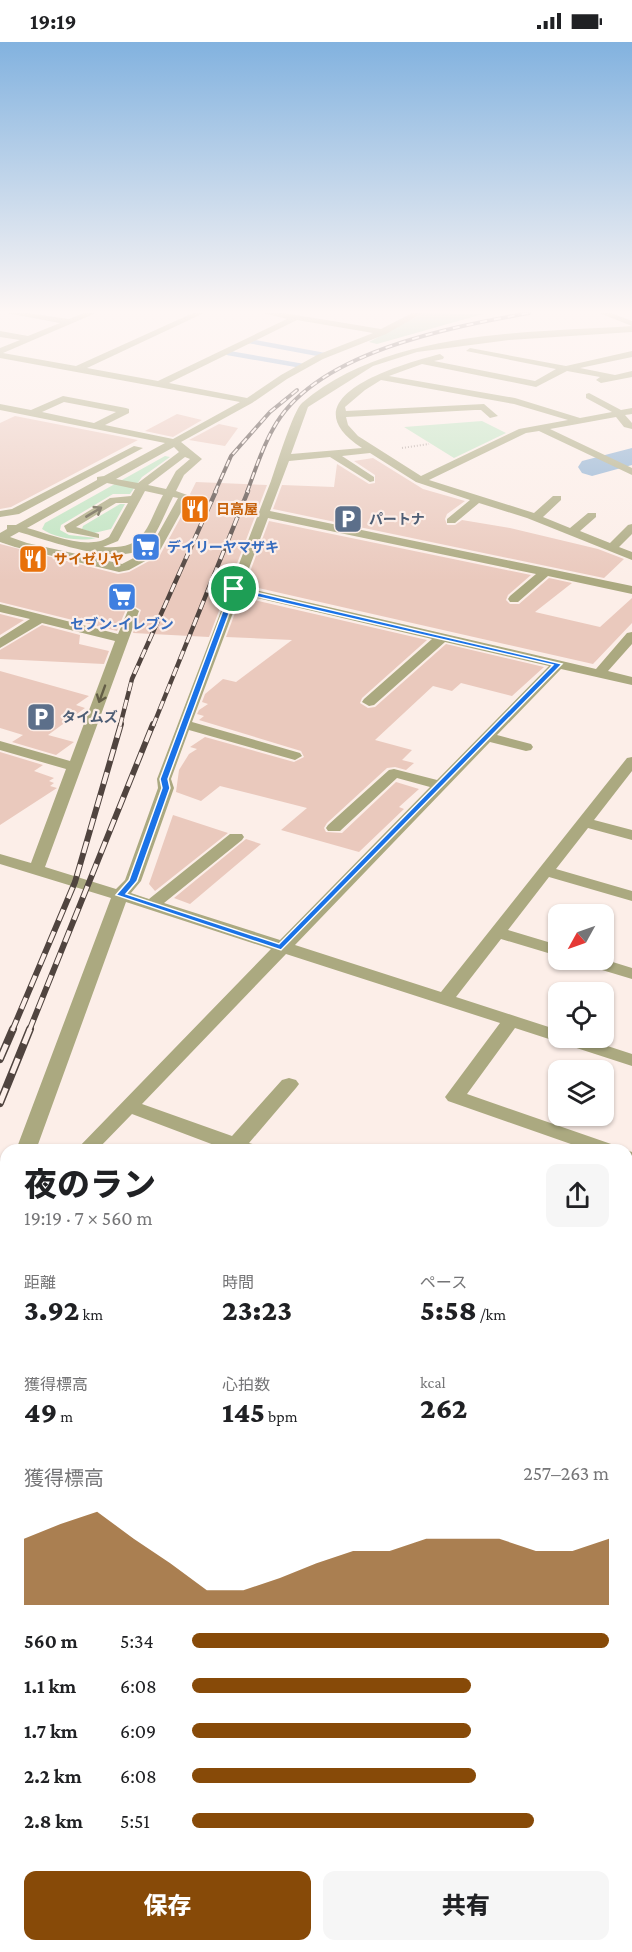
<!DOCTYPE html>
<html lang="ja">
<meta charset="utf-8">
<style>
body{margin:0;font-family:"Crimson Pro","Noto Sans JP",serif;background:#f6f6f6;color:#202124;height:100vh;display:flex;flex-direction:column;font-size:22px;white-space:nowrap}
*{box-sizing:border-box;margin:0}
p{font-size:20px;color:#757577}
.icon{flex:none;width:33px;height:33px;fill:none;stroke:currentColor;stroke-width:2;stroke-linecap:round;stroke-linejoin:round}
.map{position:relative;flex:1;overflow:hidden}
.sheet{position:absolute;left:0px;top:1102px;width:633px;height:808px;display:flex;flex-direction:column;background:#fff;border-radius:18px 18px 0 0;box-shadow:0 2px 4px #0004}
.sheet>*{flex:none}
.needle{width:39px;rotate:230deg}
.fabs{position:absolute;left:548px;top:862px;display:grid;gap:12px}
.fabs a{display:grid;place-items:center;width:66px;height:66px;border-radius:12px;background:#fff;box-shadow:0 2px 4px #0004;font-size:30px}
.pin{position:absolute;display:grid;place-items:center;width:51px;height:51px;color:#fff;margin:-26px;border:3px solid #fff;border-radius:50%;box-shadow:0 2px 6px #0007}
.round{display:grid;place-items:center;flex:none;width:63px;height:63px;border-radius:12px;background:#f6f6f6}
.headline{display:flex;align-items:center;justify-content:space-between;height:102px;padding:0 24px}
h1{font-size:33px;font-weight:800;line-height:45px}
.figures{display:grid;grid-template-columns:repeat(3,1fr);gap:9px;height:102px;padding:6px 24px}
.figures div{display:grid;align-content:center}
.figures b{font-size:30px;font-weight:800}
.figures small{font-size:16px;font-weight:400}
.figures p{font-size:16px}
.chart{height:168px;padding:12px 24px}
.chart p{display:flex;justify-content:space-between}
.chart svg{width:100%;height:108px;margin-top:6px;fill:#874a08;opacity:.7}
.action{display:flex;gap:12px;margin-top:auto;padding:12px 24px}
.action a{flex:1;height:69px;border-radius:12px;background:#874a08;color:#fff;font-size:24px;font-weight:800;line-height:69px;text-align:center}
.action a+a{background:#f6f6f6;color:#202124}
ul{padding:0 24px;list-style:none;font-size:20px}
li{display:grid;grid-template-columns:96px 72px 1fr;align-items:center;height:45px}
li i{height:15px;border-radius:8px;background:#874a08}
.status{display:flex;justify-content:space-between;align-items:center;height:42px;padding:0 30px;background:#fff;direction:ltr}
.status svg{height:16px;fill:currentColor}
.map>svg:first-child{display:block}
.green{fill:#bee4c0}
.forest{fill:#a7ceaa}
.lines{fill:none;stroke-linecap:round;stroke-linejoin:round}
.stream{stroke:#8aaed1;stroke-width:4.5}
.river{fill:#8aaed1;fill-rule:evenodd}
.building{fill:#eac9bd}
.path{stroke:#b2a59f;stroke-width:2;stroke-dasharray:1 2;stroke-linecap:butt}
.minor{fill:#aba980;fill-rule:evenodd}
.rail-far3-casing{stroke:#50443f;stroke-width:4}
.rail-far2-casing{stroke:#50443f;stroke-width:4.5}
.rail-far1-casing{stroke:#50443f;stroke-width:6}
.rail-casing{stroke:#50443f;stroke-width:8}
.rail-far3{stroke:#fceee8;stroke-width:2;stroke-dasharray:7;stroke-linecap:butt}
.rail-far2{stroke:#fceee8;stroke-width:3;stroke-dasharray:9;stroke-linecap:butt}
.rail-far1{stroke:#fceee8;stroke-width:4;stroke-dasharray:12;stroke-linecap:butt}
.rail{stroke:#fceee8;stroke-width:5;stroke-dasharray:16;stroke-linecap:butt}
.oneway{stroke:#645e47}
.route{fill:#1a73e8;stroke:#fff;stroke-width:1.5;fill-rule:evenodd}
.labels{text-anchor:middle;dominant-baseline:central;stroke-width:4.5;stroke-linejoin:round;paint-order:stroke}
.far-food-label{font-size:14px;font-weight:bold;fill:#c56008;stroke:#fceee8;text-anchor:start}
.far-service-label{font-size:14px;font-weight:bold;fill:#4e5e75;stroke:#fceee8;text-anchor:start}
.far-shop-label{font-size:14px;font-weight:bold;fill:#366cbe;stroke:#fceee8;text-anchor:start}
</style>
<div class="status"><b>19:19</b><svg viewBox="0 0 49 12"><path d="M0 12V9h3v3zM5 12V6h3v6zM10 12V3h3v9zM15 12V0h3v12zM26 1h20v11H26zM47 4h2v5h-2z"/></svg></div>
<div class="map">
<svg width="632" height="1910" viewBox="0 0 632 1910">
<rect width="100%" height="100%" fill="#fceee8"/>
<path class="green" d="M482 379 506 391 454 416 404 385Z
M165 414 170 415 142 435 130 452H113L61 483 60 488 69 493 96 496C81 500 54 496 42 487L45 481Z
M120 462H125L111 487 94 491 82 487 83 484Z
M91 1905H191L188 1910H89Z"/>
<path class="forest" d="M424 271 483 272 377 302 369 300Z"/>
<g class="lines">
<path class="stream" d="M249 299 324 313
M228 311 303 324"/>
<path class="river" d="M632 406V423L592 434 582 431 578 425 582 419Z"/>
</g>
<path class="building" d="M177 372 202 378 173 395 145 389Z
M15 374 138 398 11 465 0 467V381Z
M219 382 238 386 225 404 189 398Z
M373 416 423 447 465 459 447 472 445 477 447 483H455L462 478 510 486 598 507 624 517 604 536 273 467 282 443 334 445 337 422 369 442 375 441V433L354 419Z
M196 440 267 443 209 595 133 591 141 568 132 563 127 565 117 589 0 560V502L118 532 129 530 160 513 192 455 190 452Z
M269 479 531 533 508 553 506 558 510 562H519L549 536 572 541 535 570 600 585 632 556V581L593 622 245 543Z
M241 555 427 598 362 656 360 661 368 666 375 665 446 602 544 625 512 654 461 641 452 649 433 644 375 698 412 708 402 718 414 721 406 728 395 725 387 726 327 781 324 786 326 790 342 791 396 740 419 747 399 765 404 767 359 810 281 788 307 766 220 744 201 759 176 750 179 728 189 712 197 707 190 705 205 695 294 720 304 715 301 709 199 678 204 674 197 672 199 668 208 662 202 660 205 652 223 637 236 640 292 598 226 595Z
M0 572 24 578 0 593Z
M42 583 80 593 79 602 109 609 104 622 0 617V608Z
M0 629 89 654 76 663 85 666 48 693 74 700 56 713 12 700 23 693 0 686Z
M0 710 43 723 34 729 54 736 49 739 54 741 50 744 57 746 0 783Z
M173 773 228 791 155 849 149 842Z
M246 797 261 802 190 862 174 856Z"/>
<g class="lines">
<path class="path" d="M402 406 429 402"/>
<path class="minor" d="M6 271H28L69 277 84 271H96L3 311 76 324 193 271H204L87 326 158 339 287 277 263 271H284L381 287 412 271H423L386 292 323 317 287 337 252 361 181 400 202 417 184 433 176 449 190 454 158 512 129 528 119 530 15 505 0 500V491L7 487V483H16L97 438V435L104 434 165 401 0 368V362L31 368 63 354 126 366 129 367V371L105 383 173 397 240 360 0 316V306L20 298 0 295V289L28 294 60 281ZM297 278 373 291 317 313 281 333 247 356 169 341ZM64 360 116 370 94 381 42 370ZM174 405 179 410 138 441 116 437ZM185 415 190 417 176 429 166 447 148 443ZM107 441 135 447 131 454 110 456 64 484 67 490 99 496V492L76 485 116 461H128L109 495C88 509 50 492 27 486ZM145 449 163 453C145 487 146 508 103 505L118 499ZM173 455 178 456 149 508 122 522 27 501 10 495 19 490C48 498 127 529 149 501 159 488 166 469 173 455Z
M599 271H611L632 279V290L509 298 417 310 373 324 308 365 291 412 362 406C285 356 398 323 440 312L444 315 443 317 434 319 535 339 556 327 466 309 470 306 566 324 632 309V315L580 326 615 333 632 329V335L601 341 596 338 600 335 567 329 536 345 422 322 389 334 515 356 580 376 612 370 586 356V352L589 351 621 368 632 366V372L625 373 632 381V387L624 385 616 375 550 387 632 426V433L539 389 526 391 429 438 534 471 553 454H561V458L543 475 570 486 588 471H596V475L580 489 610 501 628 483 632 482V492L619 505 632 510V518L527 476 479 461 455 481H447V477L470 458 416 440 370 411 342 414 374 435V439L370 440 330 415 289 419 270 469 632 544V552L548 534 518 560H510L508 557 510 554 536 532 268 476 242 545 596 627 627 591 632 590V602L608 629 632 635V643L561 627 497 693 531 702 533 705 531 708 526 709 490 700 295 903 441 950 627 716 632 715V729L594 778 632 788V798L588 786 556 827 632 849V859L549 835 508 888 558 903V914L501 897 456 955 558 988V996H583L632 1012V1024L515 986 467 1052 614 1103 617 1108H588L448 1059 445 1055 448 1051 500 981 286 912 142 1062 232 1094 282 1038 289 1036 296 1038 299 1042 296 1046 249 1101 256 1103 259 1108H221L222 1106 132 1072 97 1108H76L271 907 126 860 36 1108H16L111 856 0 822V812L31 821 66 727 0 708V699L70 719 115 599 42 581 0 606V596L30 577 0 570V562L118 592 129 566 133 565 139 569 45 825 116 847 125 838 158 746 157 737C195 637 233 537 271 439 276 425 293 369 302 361 387 288 526 291 632 284ZM381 338 514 362 568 378 519 387 421 434 358 394 348 383 346 375 475 368H481L490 376 498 374 484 362 346 369 345 365 365 348ZM240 552 432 597 364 657 362 660 369 664 374 663 445 600 549 624 437 738 394 727 389 728 328 783 326 786 328 789H340L397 736 430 745 280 898 164 861 242 798 244 795 242 792H230L149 857 131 851 141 839 174 746 171 737 189 688 295 718 302 714 300 711 192 680Z
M134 404 143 406 19 472 0 475V469L12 467Z
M603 917 632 926V937L582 922 579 918Z
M626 1108 632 1110V1124L627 1122Z
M6 1157V1187L0 1189V1158Z
M632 1171V1193L627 1195V1173Z
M627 1305 632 1307V1325L627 1323Z
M0 1322 6 1324V1342L0 1340Z
M627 1443 632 1445V1467L627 1465Z
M6 1470V1498L0 1500V1472Z
M0 1565 6 1567V1592L0 1590Z
M632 1607V1643L627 1645V1609Z
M627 1897 632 1903V1910H595L593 1905H627Z
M192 1905H225L223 1910H190Z
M430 1905H462L460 1910H428Z"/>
<g class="rail-far3-casing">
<path id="rail-far3" d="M215 450 231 414 270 370 297 348
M247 450C255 429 262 406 273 387 314 310 451 285 529 271"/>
</g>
<g class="rail-far2-casing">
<path id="rail-far2" d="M120 684 132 637 216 449
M153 684 248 449"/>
</g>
<g class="rail-far1-casing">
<path id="rail-far1" d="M12 989 75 840 121 682
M29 989 153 682"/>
</g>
<g class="rail-casing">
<path id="rail" d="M0 1017 13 987
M0 1061 30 987"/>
</g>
<use href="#rail-far3" class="rail-far3"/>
<use href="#rail-far2" class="rail-far2"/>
<use href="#rail-far1" class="rail-far1"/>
<use href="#rail" class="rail"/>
</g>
<defs><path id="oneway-shaft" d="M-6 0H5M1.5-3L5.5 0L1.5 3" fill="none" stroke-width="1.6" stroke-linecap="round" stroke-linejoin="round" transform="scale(1.5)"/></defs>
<g class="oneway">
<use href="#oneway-shaft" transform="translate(94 470) rotate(-31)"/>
<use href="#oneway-shaft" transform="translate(102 652) rotate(110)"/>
</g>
<linearGradient id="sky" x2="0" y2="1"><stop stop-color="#82b2df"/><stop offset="0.5" stop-color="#fef7f5"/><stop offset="1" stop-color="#fef7f5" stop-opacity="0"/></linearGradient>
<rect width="632" height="539" fill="url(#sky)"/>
<path class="route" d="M234 545 562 622 281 908 116 853 129 838 162 746 160 737 231 547ZM237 550 553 623 279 902 126 852 137 839 170 746 168 737Z"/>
<defs>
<g id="restaurant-square" transform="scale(1.5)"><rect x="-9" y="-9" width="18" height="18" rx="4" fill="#e8710a" stroke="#fceee8"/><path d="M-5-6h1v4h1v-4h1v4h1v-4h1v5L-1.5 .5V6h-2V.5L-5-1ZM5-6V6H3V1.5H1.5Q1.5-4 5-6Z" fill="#fff"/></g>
<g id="parking-square" transform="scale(1.5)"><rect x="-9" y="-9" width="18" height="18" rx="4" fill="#5c6f8a" stroke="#fceee8"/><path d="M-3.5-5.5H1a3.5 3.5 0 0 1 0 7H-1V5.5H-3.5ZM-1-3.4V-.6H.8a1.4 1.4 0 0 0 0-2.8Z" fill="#fff"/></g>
<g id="supermarket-square" transform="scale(1.5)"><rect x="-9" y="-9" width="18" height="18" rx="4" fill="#3f7fe0" stroke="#fceee8"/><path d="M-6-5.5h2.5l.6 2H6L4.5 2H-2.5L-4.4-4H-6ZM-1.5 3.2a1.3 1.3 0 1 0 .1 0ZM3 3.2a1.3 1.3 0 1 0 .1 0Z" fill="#fff"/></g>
</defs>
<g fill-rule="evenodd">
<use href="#restaurant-square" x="195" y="467"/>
<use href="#parking-square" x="348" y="477"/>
<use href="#supermarket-square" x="146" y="505"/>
<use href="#restaurant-square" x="33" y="517"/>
<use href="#supermarket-square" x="122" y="555"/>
<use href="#parking-square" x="41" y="675"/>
</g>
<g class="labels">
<g class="far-food-label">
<text x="216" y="467">日高屋</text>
<text x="54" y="517">サイゼリヤ</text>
</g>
<g class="far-service-label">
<text x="369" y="477">パートナ</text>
<text x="62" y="675">タイムズ</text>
</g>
<g class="far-shop-label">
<text x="167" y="505">デイリーヤマザキ</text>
<text x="122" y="582" text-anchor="middle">セブン-イレブン</text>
</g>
</g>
</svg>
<div class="fabs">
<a><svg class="needle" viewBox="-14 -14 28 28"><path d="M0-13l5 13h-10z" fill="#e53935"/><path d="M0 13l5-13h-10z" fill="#757577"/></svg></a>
<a><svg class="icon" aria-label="locate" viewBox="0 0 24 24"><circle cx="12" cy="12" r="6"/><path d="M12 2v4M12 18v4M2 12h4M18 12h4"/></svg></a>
<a><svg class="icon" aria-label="layers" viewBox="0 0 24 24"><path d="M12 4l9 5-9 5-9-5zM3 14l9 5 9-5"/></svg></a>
</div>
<div class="pin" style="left:234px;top:547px;background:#1e9e55"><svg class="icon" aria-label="arrive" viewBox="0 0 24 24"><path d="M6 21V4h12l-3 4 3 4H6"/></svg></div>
<section class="sheet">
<div class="headline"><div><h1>夜のラン</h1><p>19:19 · 7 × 560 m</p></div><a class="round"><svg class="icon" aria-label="share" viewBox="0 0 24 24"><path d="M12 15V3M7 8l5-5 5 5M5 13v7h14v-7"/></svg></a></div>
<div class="figures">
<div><p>距離</p><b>3.92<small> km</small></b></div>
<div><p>時間</p><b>23:23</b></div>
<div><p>ペース</p><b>5:58<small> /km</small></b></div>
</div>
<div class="figures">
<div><p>獲得標高</p><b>49<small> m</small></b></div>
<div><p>心拍数</p><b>145<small> bpm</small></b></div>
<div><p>kcal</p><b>262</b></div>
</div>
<div class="chart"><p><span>獲得標高</span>257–263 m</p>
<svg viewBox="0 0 160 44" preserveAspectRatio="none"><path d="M0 44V17L10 11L20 6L30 17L40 27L50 38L60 38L70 33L80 27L90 22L100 22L110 17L120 17L130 17L140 22L150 22L160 17V44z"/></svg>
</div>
<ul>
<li><b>560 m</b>5:34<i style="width:100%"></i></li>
<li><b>1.1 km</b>6:08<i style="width:67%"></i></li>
<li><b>1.7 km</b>6:09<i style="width:67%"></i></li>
<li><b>2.2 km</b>6:08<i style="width:68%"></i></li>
<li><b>2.8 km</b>5:51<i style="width:82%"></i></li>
</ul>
<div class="action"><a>保存</a><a>共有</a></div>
</section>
</div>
